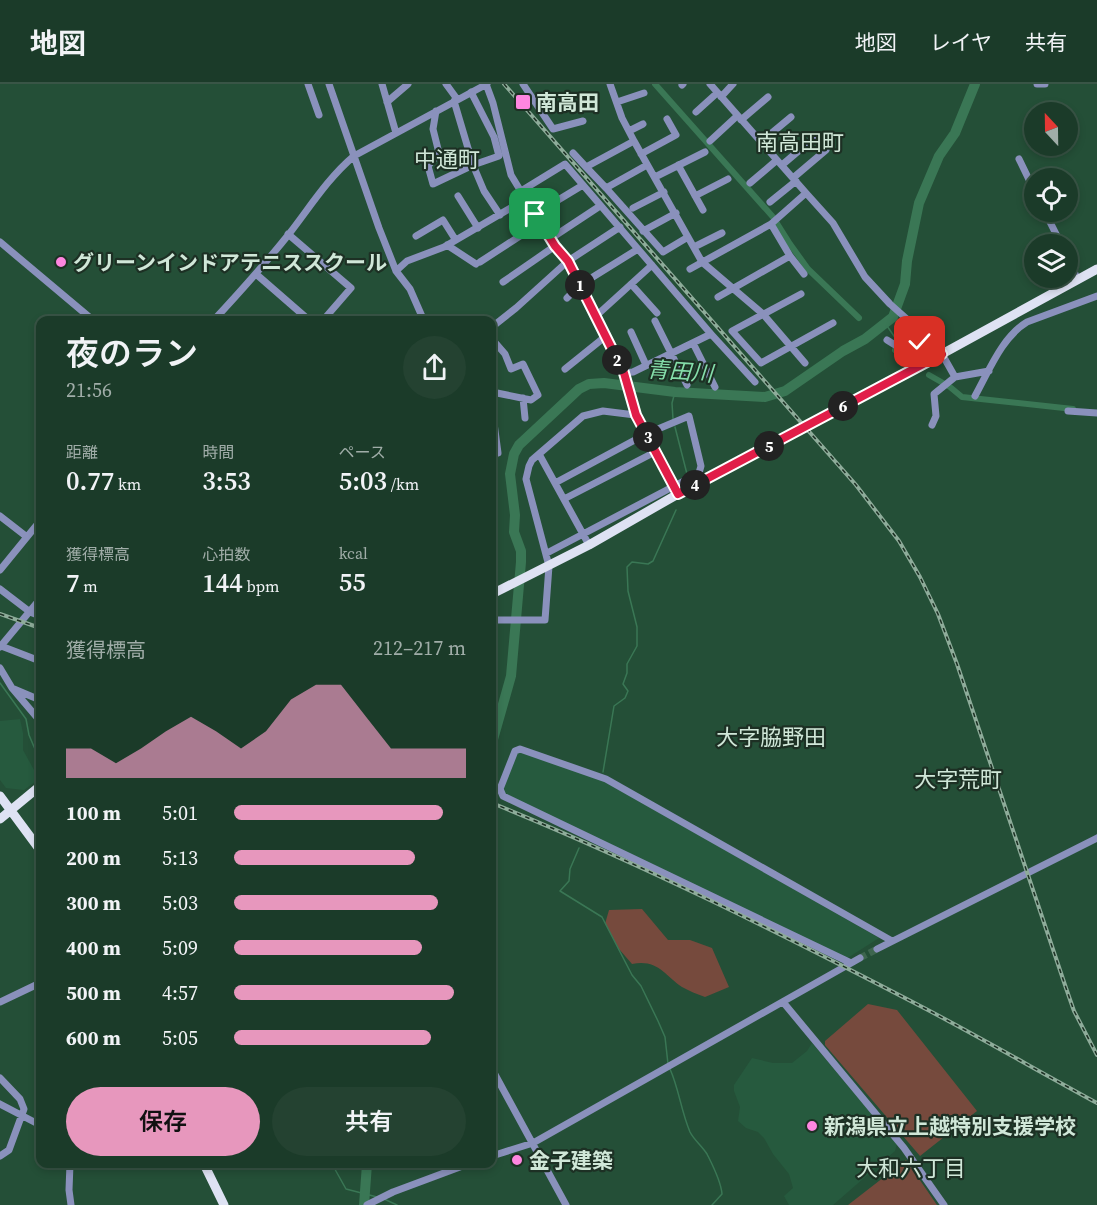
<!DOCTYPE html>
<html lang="ja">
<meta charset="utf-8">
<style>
body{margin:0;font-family:"Source Serif 4","Noto Sans JP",serif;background:#244231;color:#f1f3f6;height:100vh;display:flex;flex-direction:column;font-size:22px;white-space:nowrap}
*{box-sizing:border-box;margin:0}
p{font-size:20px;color:#a0ada8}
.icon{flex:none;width:33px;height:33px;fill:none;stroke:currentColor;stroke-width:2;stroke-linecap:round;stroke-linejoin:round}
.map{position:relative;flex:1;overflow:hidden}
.sheet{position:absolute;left:36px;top:232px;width:460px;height:852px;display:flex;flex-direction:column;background:#1b3b29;border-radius:12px;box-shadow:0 3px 9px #0003,0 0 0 2px #395546}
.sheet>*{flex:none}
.needle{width:39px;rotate:338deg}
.fabs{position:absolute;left:1024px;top:18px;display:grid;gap:12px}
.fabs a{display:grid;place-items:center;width:54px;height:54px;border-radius:50%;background:#1b3b29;box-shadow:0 3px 9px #0003,0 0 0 2px #395546;font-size:30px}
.pin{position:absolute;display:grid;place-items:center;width:51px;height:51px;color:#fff;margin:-26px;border-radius:12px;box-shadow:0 3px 9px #0006}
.km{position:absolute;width:30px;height:30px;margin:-15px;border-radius:50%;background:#222;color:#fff;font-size:16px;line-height:30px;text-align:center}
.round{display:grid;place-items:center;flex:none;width:63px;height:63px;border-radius:32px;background:#244231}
.summary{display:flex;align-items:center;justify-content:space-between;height:102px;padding:0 30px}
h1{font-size:33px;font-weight:600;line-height:45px}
.metrics{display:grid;grid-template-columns:repeat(3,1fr);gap:9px;height:102px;padding:6px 30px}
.metrics div{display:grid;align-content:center}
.metrics b{font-size:26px;font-weight:600}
.metrics small{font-size:16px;font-weight:400}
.metrics p{font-size:16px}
.chart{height:168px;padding:12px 30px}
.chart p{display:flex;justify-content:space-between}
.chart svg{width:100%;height:108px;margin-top:6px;fill:#e797bd;opacity:.7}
.button{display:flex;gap:12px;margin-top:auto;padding:12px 30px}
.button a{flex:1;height:69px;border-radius:36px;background:#e797bd;color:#111;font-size:24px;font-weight:600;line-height:69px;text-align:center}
.button a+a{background:#244231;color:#f1f3f6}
ul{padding:0 30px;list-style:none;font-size:20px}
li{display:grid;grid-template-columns:96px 72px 1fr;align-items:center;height:45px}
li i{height:15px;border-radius:8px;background:#e797bd}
header{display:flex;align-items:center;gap:36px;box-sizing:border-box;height:84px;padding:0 30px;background:#1b3b29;border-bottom:2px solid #395546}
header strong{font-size:28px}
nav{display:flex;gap:33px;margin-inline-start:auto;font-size:21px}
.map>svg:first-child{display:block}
.built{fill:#265a3e}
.green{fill:#764a3d}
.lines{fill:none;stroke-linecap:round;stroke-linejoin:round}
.stream{stroke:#3a7755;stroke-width:1.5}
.canal{stroke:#3a7755;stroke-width:6}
.river{stroke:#3a7755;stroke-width:10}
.minor-tunnel{stroke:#3e664f;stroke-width:7;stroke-dasharray:7 3.5;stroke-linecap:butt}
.minor{stroke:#8a91bc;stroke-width:7}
.major{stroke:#dee2f3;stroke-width:9}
.rail-casing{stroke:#8eac9a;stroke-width:4}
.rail{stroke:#1d3024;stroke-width:1.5;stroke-dasharray:4.5;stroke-linecap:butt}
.route-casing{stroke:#fff;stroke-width:12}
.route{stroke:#e11d48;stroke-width:8}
.poi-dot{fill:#fe86e0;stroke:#1d3024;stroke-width:2}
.labels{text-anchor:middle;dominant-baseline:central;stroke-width:4.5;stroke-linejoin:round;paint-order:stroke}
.poi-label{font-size:21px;font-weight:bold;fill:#d0e7d8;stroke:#1d3024;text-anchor:start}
.neighbourhood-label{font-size:22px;fill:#d0e7d8;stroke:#1d3024}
.water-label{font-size:22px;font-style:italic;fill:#85deaa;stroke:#1d3024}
</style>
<header>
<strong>地図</strong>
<nav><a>地図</a><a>レイヤ</a><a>共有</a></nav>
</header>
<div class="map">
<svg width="1097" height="1121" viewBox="0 0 1097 1121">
<rect width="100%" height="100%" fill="#244f37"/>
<path class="built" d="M20 635 23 649V666L39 695 24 706 6 704 0 696V637Z
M520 667 605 697 879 854 846 875 504 711 502 706 517 668Z
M812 959 897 1060 895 1067 833 1121H789L784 1112 793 1104 789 1090 773 1070 764 1054 758 1048 746 1044 738 1037 740 1023 734 1007V1001L752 974 773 979H792L807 967Z"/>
<path class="green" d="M642 825 668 856H690L712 864 729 903 705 913C697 910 689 907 682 903 664 891 658 875 632 880L619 865 605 840 609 826Z
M868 920 897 926 977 1027 920 1072 825 961V957Z
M906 1076 937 1121H848Z"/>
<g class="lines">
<path class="stream" d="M885 239 896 255
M895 266 896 265
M673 335 672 319 675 308
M675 343 687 390
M0 599 26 635 29 651 40 677
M603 688 614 622 625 614 628 607 623 600 627 589V580L637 562V543L628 507 627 483 632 478 648 480 653 477 676 426
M579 764 570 785 569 797 560 807 602 833 632 891 641 902 658 937 665 953 668 980
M670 985C679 1005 681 1027 690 1048 694 1056 702 1062 707 1070 713 1082 721 1097 722 1110L712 1121
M332 1080 346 1105 377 1113
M384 1115 397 1121"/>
<path class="canal" d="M655 0 773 133 790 160 808 185 859 234
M895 266 908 276
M929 291 950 303 962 313 1073 325"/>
<path class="river" d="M492 659 511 592 521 478V467L514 448 515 431 510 390 514 370 519 361 579 305 589 300 604 299 675 308 765 313 785 307 843 267 865 255 893 233 905 200 907 177 919 119 939 72 955 49 975 0
M364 1121 367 1080"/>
<path class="minor-tunnel" d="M860 874 877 865"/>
<path class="minor" d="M308 0 319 31
M329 0 379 144 396 187 410 205 424 237
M382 0 396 49
M446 0 457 15
M523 0 553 45 583 37
M610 0 622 34 634 57 702 178 763 230 805 279
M710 0 806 109 771 140
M1037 0H1045
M682 1 683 0
M721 13 733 0
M454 17 473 81 484 107 500 131
M387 18 408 0
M617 18 644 9
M436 27 433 45 439 69 428 82 433 100 473 81 499 72 494 53 471 8
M696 28 717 9
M741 36 768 13
M629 47 643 40
M710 57 737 32
M761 58 791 33
M573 69 586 83 634 57
M641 70 676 51 667 35
M1019 75 1035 108
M678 81 703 126
M782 81 815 53
M586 83 606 104 647 81
M655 93 705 68
M793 94 826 66
M750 99 777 76
M606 104 663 168 688 153
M521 107 565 80 711 250 755 298
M806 109 833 139 865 193 890 220 926 252 942 270 955 293
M458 112 478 144
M695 112 728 95
M770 118 796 97
M633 124 664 108
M1045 128 1061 160
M535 130 583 101
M643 147 676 129
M288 150 351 204 325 234
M416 152 443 136 455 155
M550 155 600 122
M0 158 94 237
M447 161 476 180
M555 162 568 177 624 289 635 331 676 405
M694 163 722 149
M790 172 804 190
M1068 175 1078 196
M480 178 540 139 511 91 493 19 486 0
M690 185 771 140 790 172 718 213
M396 187 407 177 444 163 526 115
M256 190 310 237
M503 198 555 162 540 139
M631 200 657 229
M801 210 732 247 761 279 833 239
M567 214 580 201 638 165
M596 232 652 181
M213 237C239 209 265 180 289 150 310 123 328 94 354 72L487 0
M655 237 687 301
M492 243 516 224 568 177 620 143
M631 248 646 281
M492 255 505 270 511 285 523 280 538 311 531 316 492 308
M887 256 895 261 901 257 920 258 926 252
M693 259 715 303
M565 285 606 252
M624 289 633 288 711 250
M975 312C989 287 1002 253 1027 238L1097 212
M523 314 525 334
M492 324 498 369 492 370
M1068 327 1097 329
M932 341 936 332 934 310 955 293 989 287
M539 370 589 461
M564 415 655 368
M0 432 27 453
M547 469 699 389 701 382 689 332 646 350 555 399
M0 486 40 437
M0 505 30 528 40 532
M492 536H545L549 482 526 395 529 382 532 376 583 332 603 327 635 331
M1 562 40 577
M0 563 40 515
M0 584 12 604 40 637
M14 605 40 616
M877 865 1097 754
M851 879 503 712 500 705 515 667 520 665 606 695 892 857
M0 918 40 899
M783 918 904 1064 944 1121
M492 985 566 1121
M0 994 20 1015 24 1025 9 1066 0 1072
M0 1020 40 1041
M492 1072 533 1059 860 874
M70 1080 69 1106 71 1121
M367 1121 393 1108 468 1080"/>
<path class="major" d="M492 510 589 461 678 410 942 270 1097 185
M0 712 40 766
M0 735 40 702
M204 1080 224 1121"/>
<g class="rail-casing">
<path id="rail" d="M504 0 856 401 899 457 920 493 938 530 957 580 1066 904 1074 927 1097 971
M0 530 40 544
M492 719C640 779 784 851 926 925 983 955 1040 988 1097 1019"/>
</g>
<use href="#rail" class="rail"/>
</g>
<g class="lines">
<g class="route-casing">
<path id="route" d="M535 130 555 162 568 177 624 289 636 331 678 410 942 270 926 252 920 258"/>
</g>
<use href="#route" class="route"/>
</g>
<g class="poi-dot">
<rect x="515" y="10" width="16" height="16" rx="3"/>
<circle cx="61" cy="178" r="6"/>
<circle cx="812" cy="1042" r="6"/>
<circle cx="517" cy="1076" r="6"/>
</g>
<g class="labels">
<g class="poi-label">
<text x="536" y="18">南高田</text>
<text x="73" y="178">グリーンインドアテニススクール</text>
<text x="824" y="1042">新潟県立上越特別支援学校</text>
<text x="529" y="1076">金子建築</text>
</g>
<g class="neighbourhood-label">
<text x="800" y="58">南高田町</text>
<text x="447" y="75">中通町</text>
<text x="771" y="653">大字脇野田</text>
<text x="958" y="695">大字荒町</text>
<text x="911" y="1084">大和六丁目</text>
</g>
<g class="water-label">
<text transform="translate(680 287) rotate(4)">青田川</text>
</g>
</g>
</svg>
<div class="fabs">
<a><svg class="needle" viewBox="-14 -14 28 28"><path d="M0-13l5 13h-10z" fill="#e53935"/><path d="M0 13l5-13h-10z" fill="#a0ada8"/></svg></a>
<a><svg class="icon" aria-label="locate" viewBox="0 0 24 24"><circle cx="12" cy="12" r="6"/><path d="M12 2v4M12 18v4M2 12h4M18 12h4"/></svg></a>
<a><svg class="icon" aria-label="layers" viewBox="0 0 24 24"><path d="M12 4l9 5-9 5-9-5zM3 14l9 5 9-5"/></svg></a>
</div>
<div class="pin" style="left:535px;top:130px;background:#1e9e55"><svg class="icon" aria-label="arrive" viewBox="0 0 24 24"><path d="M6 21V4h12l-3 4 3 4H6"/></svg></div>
<div class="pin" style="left:920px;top:258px;background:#d93025"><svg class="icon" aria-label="check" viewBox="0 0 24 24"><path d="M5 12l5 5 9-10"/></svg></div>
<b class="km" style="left:580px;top:201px">1</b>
<b class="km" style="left:617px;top:276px">2</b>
<b class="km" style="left:648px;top:353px">3</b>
<b class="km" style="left:695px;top:401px">4</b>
<b class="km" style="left:769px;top:362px">5</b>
<b class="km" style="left:843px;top:322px">6</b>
<section class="sheet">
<div class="summary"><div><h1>夜のラン</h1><p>21:56</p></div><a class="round"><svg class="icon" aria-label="share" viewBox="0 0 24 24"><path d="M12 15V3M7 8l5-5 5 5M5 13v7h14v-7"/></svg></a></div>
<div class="metrics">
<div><p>距離</p><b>0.77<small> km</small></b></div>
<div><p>時間</p><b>3:53</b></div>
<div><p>ペース</p><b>5:03<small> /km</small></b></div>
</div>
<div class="metrics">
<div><p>獲得標高</p><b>7<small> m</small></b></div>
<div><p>心拍数</p><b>144<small> bpm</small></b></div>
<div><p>kcal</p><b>55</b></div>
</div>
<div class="chart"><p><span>獲得標高</span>212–217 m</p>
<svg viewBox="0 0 160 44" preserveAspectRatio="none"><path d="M0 44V32L10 32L20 38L30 32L40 25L50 19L60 25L70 32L80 25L90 12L100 6L110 6L120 19L130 32L140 32L150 32L160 32V44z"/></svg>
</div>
<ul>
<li><b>100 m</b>5:01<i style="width:90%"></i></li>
<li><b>200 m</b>5:13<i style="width:78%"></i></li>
<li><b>300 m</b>5:03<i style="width:88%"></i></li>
<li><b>400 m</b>5:09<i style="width:81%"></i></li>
<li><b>500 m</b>4:57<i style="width:95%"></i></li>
<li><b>600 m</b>5:05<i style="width:85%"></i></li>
</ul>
<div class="button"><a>保存</a><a>共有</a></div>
</section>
</div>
